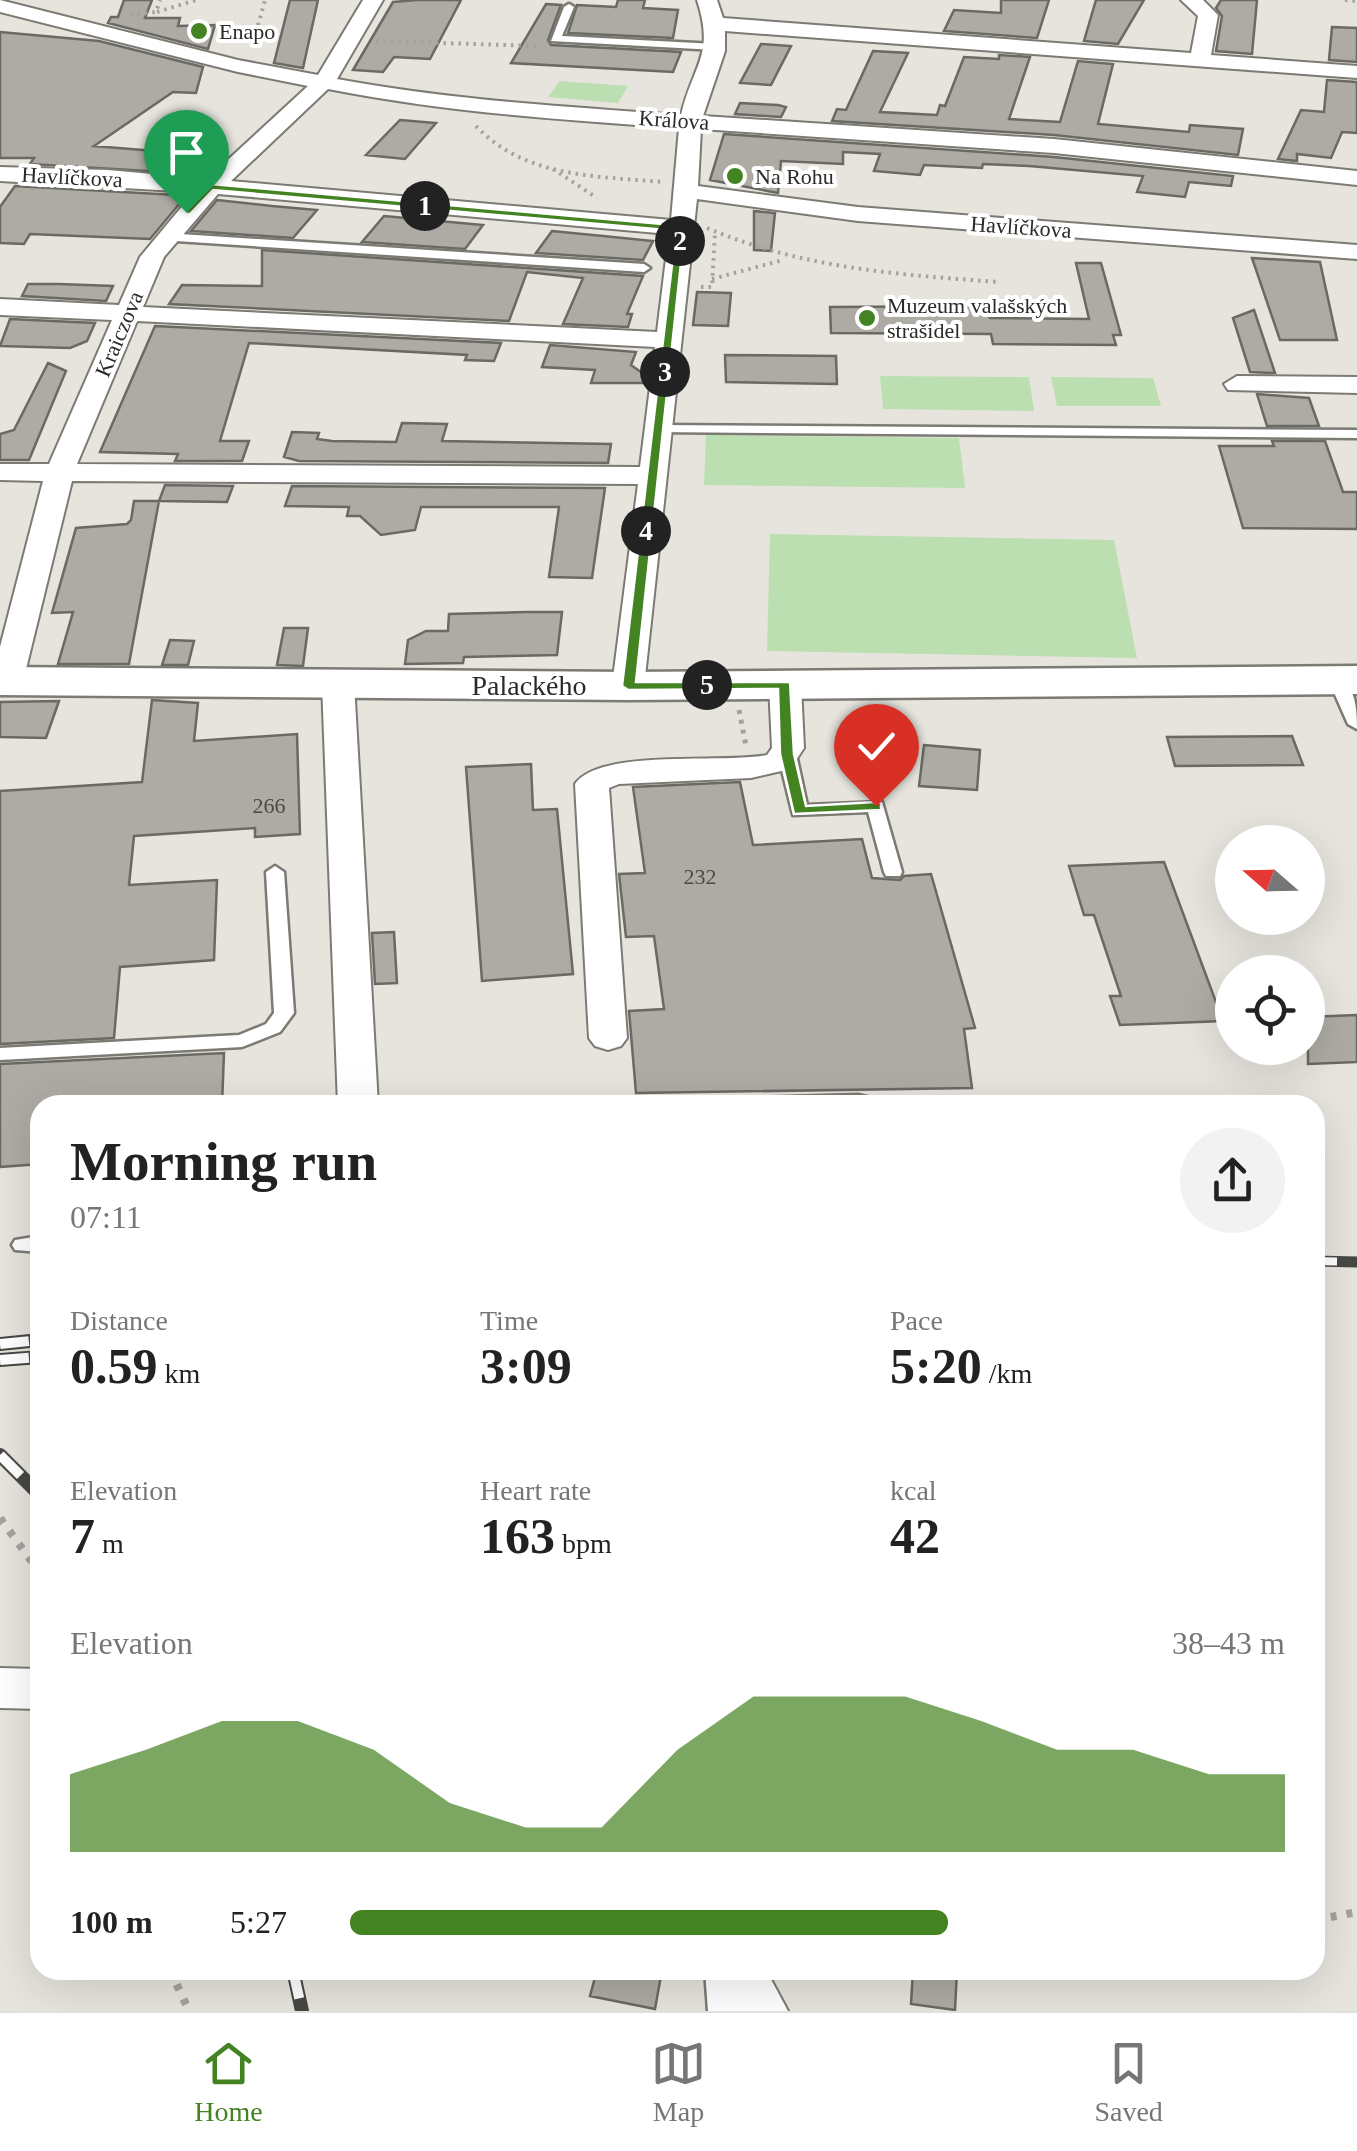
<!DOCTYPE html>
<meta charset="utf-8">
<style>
body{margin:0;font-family:"Times New Roman",serif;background:#f2f2f2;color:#222;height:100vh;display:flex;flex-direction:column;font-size:38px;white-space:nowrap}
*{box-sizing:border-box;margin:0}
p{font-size:32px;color:#767676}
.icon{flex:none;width:55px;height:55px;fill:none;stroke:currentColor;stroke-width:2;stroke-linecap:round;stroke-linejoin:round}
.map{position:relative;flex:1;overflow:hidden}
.sheet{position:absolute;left:30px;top:1095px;width:1295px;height:885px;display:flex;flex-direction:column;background:#fff;border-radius:30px;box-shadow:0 10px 40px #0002}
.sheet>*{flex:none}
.needle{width:65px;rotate:290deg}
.tools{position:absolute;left:1215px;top:825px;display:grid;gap:20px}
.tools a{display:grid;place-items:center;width:110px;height:110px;border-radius:50%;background:#fff;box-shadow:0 10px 40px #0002;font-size:50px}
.pin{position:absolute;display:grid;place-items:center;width:85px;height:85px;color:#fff;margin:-102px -42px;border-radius:50% 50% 50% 0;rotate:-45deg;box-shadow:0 0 10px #0007}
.pin .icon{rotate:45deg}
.km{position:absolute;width:50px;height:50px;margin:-25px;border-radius:50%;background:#222;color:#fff;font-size:28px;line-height:50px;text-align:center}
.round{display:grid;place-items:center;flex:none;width:105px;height:105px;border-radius:52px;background:#f2f2f2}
.summary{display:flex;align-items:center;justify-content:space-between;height:170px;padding:0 40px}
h1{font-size:55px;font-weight:600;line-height:75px}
.metrics{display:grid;grid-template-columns:repeat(3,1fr);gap:15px;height:170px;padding:10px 40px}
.metrics div{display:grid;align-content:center}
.metrics b{font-size:50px;font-weight:600}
.metrics small{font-size:28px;font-weight:400}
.metrics p{font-size:28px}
.chart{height:280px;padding:20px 40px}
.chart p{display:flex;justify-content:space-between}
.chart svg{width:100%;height:180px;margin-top:10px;fill:#448322;opacity:.7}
ul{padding:0 40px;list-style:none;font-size:32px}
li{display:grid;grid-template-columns:160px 120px 1fr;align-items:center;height:75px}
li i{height:25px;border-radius:12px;background:#448322}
.menu{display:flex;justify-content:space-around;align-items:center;height:140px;border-top:2px solid #e0e0e0;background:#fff;font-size:28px;color:#767676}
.menu a{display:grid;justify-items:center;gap:5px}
.menu .current{color:#448322}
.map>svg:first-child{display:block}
.green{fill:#bcdfb1}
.building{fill:#adaba4;stroke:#6b6963;stroke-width:2.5}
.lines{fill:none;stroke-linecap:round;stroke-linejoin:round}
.lane-casing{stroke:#7b7a73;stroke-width:5}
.street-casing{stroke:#7b7a73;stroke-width:4}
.secondary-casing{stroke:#7b7a73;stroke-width:5}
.path-far2{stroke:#a3a29d;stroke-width:4;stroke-dasharray:2.5 5;stroke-linecap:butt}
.path-far1{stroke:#a3a29d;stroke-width:5;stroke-dasharray:4 6;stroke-linecap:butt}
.path{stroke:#a3a29d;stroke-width:8;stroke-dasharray:6 10;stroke-linecap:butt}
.lane{fill:#fff;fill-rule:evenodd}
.street{fill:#fff;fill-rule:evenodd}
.secondary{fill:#fff;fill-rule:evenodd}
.rail-far1-casing{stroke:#474743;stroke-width:11}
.rail-casing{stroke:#474743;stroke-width:14}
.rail-far1{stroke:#fff;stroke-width:8;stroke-dasharray:22;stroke-linecap:butt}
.rail{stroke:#fff;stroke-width:10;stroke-dasharray:29;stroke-linecap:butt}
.route{fill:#448322;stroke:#fff;stroke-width:2.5}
.poi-dot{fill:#448322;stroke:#fff;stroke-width:4}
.labels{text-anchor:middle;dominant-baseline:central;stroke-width:8;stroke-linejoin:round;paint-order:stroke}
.far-poi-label{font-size:22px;fill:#2a2a27;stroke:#fff;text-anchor:start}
.far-street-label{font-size:22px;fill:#2a2a27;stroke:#fff}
.number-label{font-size:22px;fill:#4b4a46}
.street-label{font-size:28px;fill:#2a2a27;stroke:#fff}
</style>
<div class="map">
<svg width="1357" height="2011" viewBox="0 0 1357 2011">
<rect width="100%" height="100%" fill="#e6e4dd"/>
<path class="green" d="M560 81 628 86 618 103 548 97Z
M880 376 1029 377 1034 411 883 409Z
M1051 377 1153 378 1161 406H1057Z
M706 435 959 438 965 488 704 485Z
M770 534 1114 540 1137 658 767 651Z"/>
<path class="building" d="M124 0H152L145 18H180L178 26 215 25 208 49 108 23 111 17H118Z
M290 0H318L303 68 274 63Z
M417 0H461L430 59 394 57 383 72 353 70 393 2Z
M618 0H645L643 8 678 10 673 38 568 33 577 5 616 7Z
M1001 0H1049L1037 38 944 31 954 10 1001 13Z
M1096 0H1144L1118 44 1084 41Z
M1221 0H1257L1252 54 1216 51 1222 16 1216 8Z
M546 4 561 5 548 40 551 45 681 52 673 72 511 63Z
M1332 27 1357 28V62L1329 60Z
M0 32 99 41 203 67 196 93 173 92 94 146 217 156 198 174 30 164 34 158H0Z
M761 44 791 46 771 85 740 83Z
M873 51 908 53 880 112 937 115 940 105 945 106 964 57 999 59V55L1030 57 1009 119 1060 122 1078 61 1113 64 1098 124 1189 132 1190 125 1243 129 1238 155 1054 135 832 121 837 109 846 110Z
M1327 80 1357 82V133L1342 132 1331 158 1297 154V161L1278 159 1301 110 1324 112Z
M740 103 778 105 786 107 781 117 735 114Z
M400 120 436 123 405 159 366 155Z
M724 134 1054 157 1233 176 1231 186 1189 182 1185 197 1137 192 1143 176 1029 166 983 164 982 168 924 165 920 175 874 171 880 154 843 152V164L781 161 778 193 710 180Z
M15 186 177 195 185 197 150 239 30 234 24 244 0 243V207Z
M217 200 272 206 317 210 293 238 191 231Z
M754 211 775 213 771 251 754 250Z
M384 216 483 225 465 249 362 242Z
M552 231 603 236 653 241 643 260 536 253Z
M262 250 643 276 627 314H632L628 327 563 324 583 278 527 272 509 321 169 304 182 285 262 286Z
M1252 258 1320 262 1337 340H1280Z
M1076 263H1101L1121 335H1113L1116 345 993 344 991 334 831 333 830 307 987 306 990 318 1089 319Z
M28 284H58L113 286 106 301 22 296Z
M697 292 731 293 728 326 693 325Z
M1254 310 1275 373 1250 372 1233 318Z
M10 319 95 323 87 341 70 348 0 346Z
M155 326 501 343 494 361 465 360 467 355 249 343 220 441H249L242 461H175L178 454 100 452Z
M550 345 636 352 631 365 648 377 647 383H591L595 370 542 367Z
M725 355 836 356 837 384 726 382Z
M48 363 66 371 29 460H0V434L14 430Z
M1257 394 1309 398 1319 426H1267Z
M402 423 447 424 442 441 611 444 608 463 299 461 284 457 292 432 319 433 317 439 332 441 396 442Z
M1272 441H1325L1343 492H1357V529L1243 528 1219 446H1274Z
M165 485 233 486 227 502 159 501Z
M292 486 605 488 592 578 549 577 559 507H421L415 530 381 535 360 516H347L349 507 285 506Z
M134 501H159L129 664H58L73 612 52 613 76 528 127 524 131 520Z
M527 612H562L557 655 464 657 463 663 405 664 408 640 426 631H448L449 614Z
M284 628H308L303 666 277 665Z
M170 640 194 641 188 665H162Z
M152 700 198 703 194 741 297 734 300 834 255 837V828L134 836 129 885 217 880 214 960 120 967 114 1038 0 1044V791L142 782Z
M59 701 46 738 0 737V702Z
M1292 736 1303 765 1175 766 1167 737Z
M924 745 980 750 977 790 919 786Z
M531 764 533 810 557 809 573 974 482 981 466 767Z
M740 782 753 845 862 839 872 878 900 880 904 876 931 874 975 1028 964 1029 972 1088 636 1093 629 1011 664 1009 654 936 626 937 619 874 645 873 633 787Z
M1164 862 1223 1021 1120 1025 1110 996H1121L1094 915H1084L1069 866Z
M394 932 397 983 375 984 372 933Z
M1357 1015V1062L1308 1064V1017Z
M224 1053 222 1105H40V1164L0 1167V1064Z
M597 1970H662L655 2009 590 1996Z
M913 1970H957L955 2010 911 2004Z"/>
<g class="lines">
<g class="lane-casing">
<path id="lane" d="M569 4 574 7 562 36 716 44 721 47 716 50 551 41 564 7Z
M165 233 644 264 650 268 644 272 161 240 159 237Z
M659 425 1357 430V438L654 432V426Z
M1337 676C1356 685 1357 710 1357 729L1348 724 1329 681Z
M787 749 796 754 807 805 882 802 902 872 900 876H886L884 872 868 812 793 815 778 754Z
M275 866 284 872 294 1013 280 1032 242 1047 0 1060V1048L239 1035 266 1024 274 1013 266 872Z
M858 1095 880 1100 883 1105H741L751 1098Z
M40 1236V1252L15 1250 12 1245 15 1240Z
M705 1970H735L738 2011H708Z"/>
</g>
<g class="street-casing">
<path id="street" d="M0 0 238 60 318 75 363 0H383L337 79C451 100 566 107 681 115 693 64 715 56 697 0H717L723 18 1191 53 1198 16 1181 0H1203L1218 15 1211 55 1357 66V78L725 31V51L703 116 1054 139 1357 171V185L1054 153 701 129 698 186 858 207 1357 245V259L858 221 697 199 644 686 639 693H617L612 686 638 484 72 481 23 681 18 688 0 689V647L43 481 0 480V464H49L112 320 0 315V299L119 305 140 257 194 192 0 181V167L108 170 207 179 308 86 238 72 0 12ZM328 89C445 112 561 120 679 128L671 220 231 181ZM218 194 669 234 657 332 143 307 164 257ZM137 321 655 347 640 467 77 464Z
M1237 376 1357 377V393L1228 390 1224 384Z
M338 673 349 676 354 683 378 1105H338L322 683 327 676Z
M785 675 796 678 801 685 804 748 790 769 751 778 619 784 609 788 627 1038 621 1046 608 1050 595 1046 589 1038 575 784C600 748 723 764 767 755L772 748 769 685 774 678Z
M0 1668 40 1669V1709L0 1708Z
M710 1970H766L788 2011H731Z"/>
</g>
<g class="secondary-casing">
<path id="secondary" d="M1357 666V694L628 700 0 695V667L628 672Z"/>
</g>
<path class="path-far2" d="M1345 0 1357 1
M157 12 196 0
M130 15 156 12 160 0
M376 41 538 46
M252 47 265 0
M476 126C525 178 596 176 663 182
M553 169 597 198
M707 228C801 268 899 275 1000 282
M712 279 783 260
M701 287H712L715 232"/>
<path class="path-far1" d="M739 710 746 746"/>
<path class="path" d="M0 1518 40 1573
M1315 1920 1357 1912
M170 1970 189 2011"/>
<use href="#lane" class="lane"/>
<use href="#street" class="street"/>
<use href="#secondary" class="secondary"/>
<g class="rail-far1-casing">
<path id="rail-far1" d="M1315 1261 1357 1262"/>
</g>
<g class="rail-casing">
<path id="rail" d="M0 1344 40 1340
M0 1360 40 1357
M0 1455 40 1495
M293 1970 302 2011"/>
</g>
<use href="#rail-far1" class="rail-far1"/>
<use href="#rail" class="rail"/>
</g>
<path class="route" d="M211 184 685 226 636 682H790L794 754 806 806 876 802 881 803V810L794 814 780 754 778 689 628 690 622 686 676 231 213 190 190 214H183Z"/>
<g class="poi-dot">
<circle cx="199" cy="31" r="10"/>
<circle cx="735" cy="176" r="10"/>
<circle cx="867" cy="318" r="10"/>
</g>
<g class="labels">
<g class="far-poi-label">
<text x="219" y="31">Enapo</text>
<text x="755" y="176">Na Rohu</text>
<text x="887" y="305">Muzeum valašských<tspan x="887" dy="25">strašidel</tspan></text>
</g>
<g class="far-street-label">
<text transform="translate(674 120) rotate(4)">Králova</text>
<text transform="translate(72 177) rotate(3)">Havlíčkova</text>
<text transform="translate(1021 227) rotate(4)">Havlíčkova</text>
<text transform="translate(119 334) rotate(-67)">Kraiczova</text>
</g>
<g class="number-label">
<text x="269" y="805">266</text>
<text x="700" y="876">232</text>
</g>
<g class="street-label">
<text x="529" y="685">Palackého</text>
</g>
</g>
</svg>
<div class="tools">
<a><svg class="needle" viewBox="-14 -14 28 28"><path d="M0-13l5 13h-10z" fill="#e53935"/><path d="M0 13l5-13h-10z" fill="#767676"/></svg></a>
<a><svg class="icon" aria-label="locate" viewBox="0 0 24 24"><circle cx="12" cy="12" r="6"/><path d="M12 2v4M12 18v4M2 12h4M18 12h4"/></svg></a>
</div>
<div class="pin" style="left:186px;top:212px;background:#1e9e55"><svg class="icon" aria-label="arrive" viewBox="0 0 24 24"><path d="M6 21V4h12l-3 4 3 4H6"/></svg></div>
<div class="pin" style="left:876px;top:806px;background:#d93025"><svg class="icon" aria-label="check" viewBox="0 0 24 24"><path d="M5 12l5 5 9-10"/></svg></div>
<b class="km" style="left:425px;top:206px">1</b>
<b class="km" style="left:680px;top:241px">2</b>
<b class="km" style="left:665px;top:372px">3</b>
<b class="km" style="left:646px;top:531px">4</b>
<b class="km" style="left:707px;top:685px">5</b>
<section class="sheet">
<div class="summary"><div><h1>Morning run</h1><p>07:11</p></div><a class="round"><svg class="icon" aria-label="share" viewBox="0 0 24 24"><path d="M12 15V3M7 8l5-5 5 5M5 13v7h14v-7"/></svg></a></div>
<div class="metrics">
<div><p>Distance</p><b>0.59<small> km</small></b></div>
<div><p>Time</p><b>3:09</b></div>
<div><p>Pace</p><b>5:20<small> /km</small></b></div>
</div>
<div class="metrics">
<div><p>Elevation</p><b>7<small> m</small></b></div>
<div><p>Heart rate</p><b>163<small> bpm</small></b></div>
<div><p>kcal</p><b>42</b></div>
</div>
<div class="chart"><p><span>Elevation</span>38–43 m</p>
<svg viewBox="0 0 160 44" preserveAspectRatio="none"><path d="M0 44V25L10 19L20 12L30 12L40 19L50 32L60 38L70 38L80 19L90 6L100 6L110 6L120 12L130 19L140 19L150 25L160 25V44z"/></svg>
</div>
<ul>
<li><b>100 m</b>5:27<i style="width:64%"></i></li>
</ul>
</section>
</div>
<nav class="menu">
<a class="current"><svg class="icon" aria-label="home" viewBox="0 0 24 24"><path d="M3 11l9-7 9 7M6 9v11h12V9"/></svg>Home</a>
<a><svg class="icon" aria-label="map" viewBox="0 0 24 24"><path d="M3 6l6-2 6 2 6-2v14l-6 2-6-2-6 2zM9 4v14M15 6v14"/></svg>Map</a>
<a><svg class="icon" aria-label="saved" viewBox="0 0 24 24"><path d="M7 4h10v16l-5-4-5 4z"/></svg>Saved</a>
</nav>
